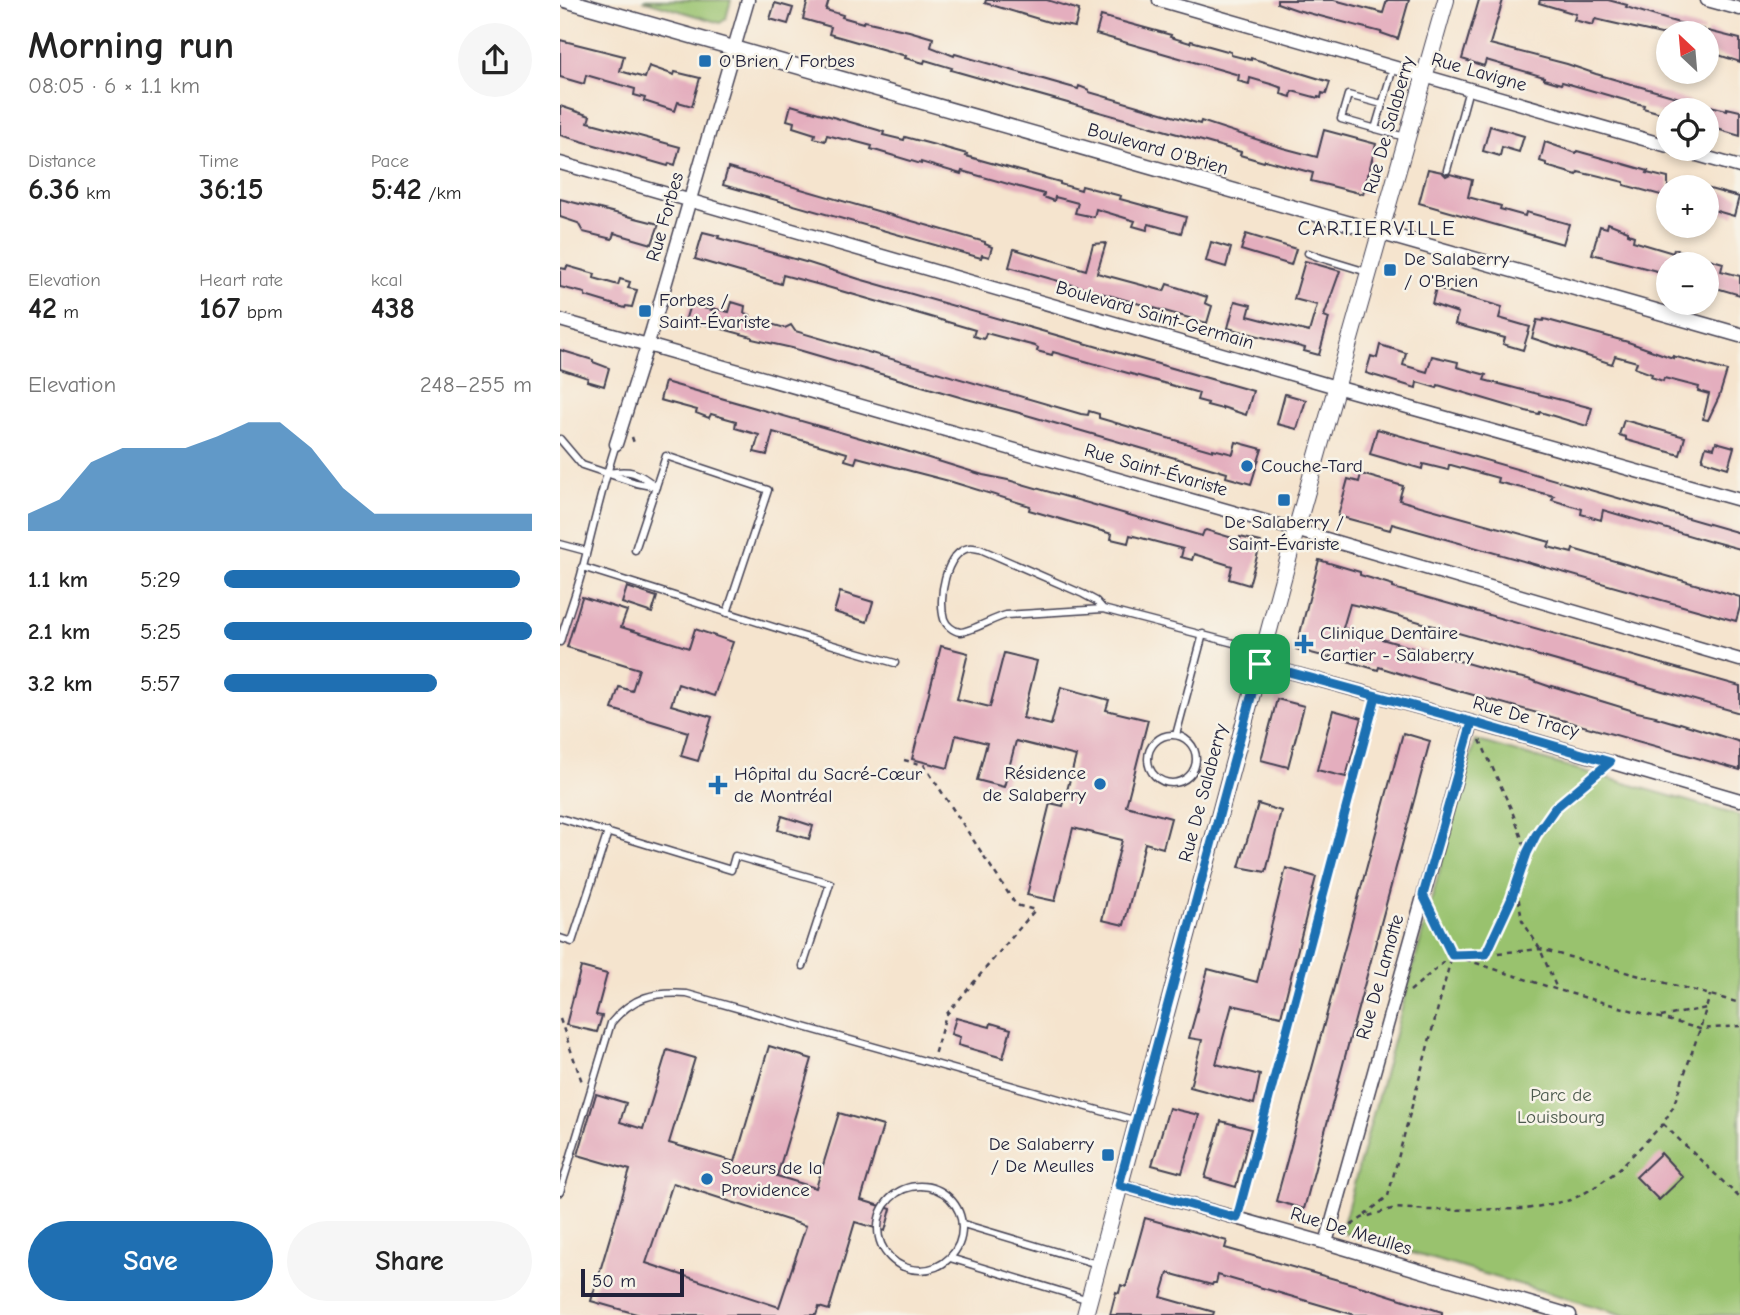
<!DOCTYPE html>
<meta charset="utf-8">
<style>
body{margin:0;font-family:"Comic Neue",sans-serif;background:#f6f6f6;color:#222;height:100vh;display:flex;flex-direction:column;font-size:26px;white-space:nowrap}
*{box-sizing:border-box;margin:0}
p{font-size:23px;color:#767676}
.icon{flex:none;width:38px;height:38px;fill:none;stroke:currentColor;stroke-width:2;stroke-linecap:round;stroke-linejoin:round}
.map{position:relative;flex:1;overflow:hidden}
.panel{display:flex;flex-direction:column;background:#fff;width:560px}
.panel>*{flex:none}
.needle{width:46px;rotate:334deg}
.buttons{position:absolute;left:1096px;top:21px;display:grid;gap:14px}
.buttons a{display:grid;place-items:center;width:63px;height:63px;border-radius:50%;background:#fff;box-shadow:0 4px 10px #0003;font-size:35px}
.scale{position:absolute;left:21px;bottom:18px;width:103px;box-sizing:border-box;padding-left:7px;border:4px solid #22223b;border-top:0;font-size:19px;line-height:24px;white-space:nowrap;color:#22223b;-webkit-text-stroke:5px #f7f3e8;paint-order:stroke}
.pin{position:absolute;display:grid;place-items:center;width:60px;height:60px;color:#fff;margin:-30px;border-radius:14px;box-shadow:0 4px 10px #0006}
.round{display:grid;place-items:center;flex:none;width:74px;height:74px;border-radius:37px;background:#f6f6f6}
.headline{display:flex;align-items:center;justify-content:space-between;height:119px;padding:0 28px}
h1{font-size:38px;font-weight:700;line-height:52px}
.stats{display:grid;grid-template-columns:repeat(3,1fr);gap:10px;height:119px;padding:7px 28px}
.stats div{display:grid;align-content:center}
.stats b{font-size:30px;font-weight:700}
.stats small{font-size:19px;font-weight:400}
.stats p{font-size:19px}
.chart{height:196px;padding:14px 28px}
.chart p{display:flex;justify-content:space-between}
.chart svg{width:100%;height:126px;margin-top:7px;fill:#1f6fb2;opacity:.7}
.cta{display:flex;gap:14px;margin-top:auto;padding:14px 28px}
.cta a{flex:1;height:80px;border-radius:42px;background:#1f6fb2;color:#fff;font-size:28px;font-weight:700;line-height:80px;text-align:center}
.cta a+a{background:#f6f6f6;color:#222}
ul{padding:0 28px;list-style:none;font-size:23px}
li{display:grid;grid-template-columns:112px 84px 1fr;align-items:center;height:52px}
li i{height:18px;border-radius:9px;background:#1f6fb2}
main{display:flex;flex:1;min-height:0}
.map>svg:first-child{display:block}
.green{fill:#99c26e;stroke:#5e7254;stroke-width:2}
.building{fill:#e4aebe;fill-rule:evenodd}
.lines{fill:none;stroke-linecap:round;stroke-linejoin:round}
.service-casing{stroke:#423f51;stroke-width:9}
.minor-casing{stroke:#423f51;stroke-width:15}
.tertiary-casing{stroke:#423f51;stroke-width:17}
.secondary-casing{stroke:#423f51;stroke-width:18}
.path{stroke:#423f51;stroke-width:2.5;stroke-dasharray:5 5;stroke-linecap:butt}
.service{stroke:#fff;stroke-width:6}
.minor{stroke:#fff;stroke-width:12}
.tertiary{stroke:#fff;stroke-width:14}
.secondary{stroke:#fff;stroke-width:16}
.route-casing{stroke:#fff;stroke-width:14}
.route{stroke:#1f6fb2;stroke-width:9}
.poi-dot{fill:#1f6fb2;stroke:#f7f3e8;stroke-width:2.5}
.labels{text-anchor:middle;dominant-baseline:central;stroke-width:5;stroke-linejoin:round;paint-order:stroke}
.poi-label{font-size:19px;fill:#22223b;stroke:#f7f3e8;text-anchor:start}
.street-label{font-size:19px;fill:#22223b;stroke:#f7f3e8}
.park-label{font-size:19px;fill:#4c5a4d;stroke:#f7f3e8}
.neighbourhood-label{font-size:21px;letter-spacing:2px;fill:#22223b;stroke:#f7f3e8}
</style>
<main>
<section class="panel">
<div class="headline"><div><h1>Morning run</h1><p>08:05 · 6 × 1.1 km</p></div><a class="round"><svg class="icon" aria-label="share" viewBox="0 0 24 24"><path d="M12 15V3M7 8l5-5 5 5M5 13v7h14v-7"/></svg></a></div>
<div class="stats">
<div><p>Distance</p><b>6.36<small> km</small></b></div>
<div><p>Time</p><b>36:15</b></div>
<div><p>Pace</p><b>5:42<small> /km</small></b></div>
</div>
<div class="stats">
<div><p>Elevation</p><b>42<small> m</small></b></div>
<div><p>Heart rate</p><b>167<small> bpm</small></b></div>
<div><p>kcal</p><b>438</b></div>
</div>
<div class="chart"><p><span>Elevation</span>248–255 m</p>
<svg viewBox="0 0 160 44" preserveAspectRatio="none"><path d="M0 44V38L10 33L20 20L30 15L40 15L50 15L60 11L70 6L80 6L90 15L100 29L110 38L120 38L130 38L140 38L150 38L160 38V44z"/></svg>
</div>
<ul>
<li><b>1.1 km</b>5:29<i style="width:96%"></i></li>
<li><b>2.1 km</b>5:25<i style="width:100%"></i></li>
<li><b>3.2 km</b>5:57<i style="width:69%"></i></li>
</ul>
<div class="cta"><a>Save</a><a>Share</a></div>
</section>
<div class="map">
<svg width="1180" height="1315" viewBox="0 0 1180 1315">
<rect width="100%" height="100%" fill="#f7f3e8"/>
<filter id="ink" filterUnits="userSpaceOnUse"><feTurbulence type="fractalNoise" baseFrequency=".0143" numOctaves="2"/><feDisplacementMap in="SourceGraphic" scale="14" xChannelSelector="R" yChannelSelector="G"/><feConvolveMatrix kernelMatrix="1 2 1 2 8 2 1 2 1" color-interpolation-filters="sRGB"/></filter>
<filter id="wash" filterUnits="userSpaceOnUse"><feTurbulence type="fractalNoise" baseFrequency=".00686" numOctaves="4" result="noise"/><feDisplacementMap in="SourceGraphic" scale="28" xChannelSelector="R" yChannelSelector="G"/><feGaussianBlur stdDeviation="1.57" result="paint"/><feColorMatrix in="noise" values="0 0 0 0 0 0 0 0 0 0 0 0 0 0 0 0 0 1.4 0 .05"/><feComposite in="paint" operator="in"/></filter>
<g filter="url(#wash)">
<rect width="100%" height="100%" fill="#f5e4ce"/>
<path class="green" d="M83 0H171L166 19 160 23Z
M915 740 1180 816V1315H1064L781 1232Z"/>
<g id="blocks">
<path class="building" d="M248 0H269L266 10 283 15 282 17 303 23 304 21 349 31 373 38 371 47 394 56 395 54 402 56 518 89 519 86 529 90V92L640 124 641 121 723 148 757 157 764 130 816 144 803 194 751 181 753 173 705 160 704 162 680 155 681 152 391 70 392 68 365 60 364 63 345 58 346 56 269 34 271 27 243 19Z
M426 0H487L519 10 515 27 492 23 425 3Z
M717 0H774L823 13 827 0H849L838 39 821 33V32L737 10 717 3Z
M919 0H943L930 44 1007 64 1036 74 1130 101 1128 110H1108V115L1083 108 1084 105 1075 103 1002 82 1001 84 984 79V77L926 60 924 66 902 59Z
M980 0H1048L1067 5 1066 7 1105 19 1144 30 1143 33 1101 34 1035 19 1033 25 1014 20 1016 14 979 3Z
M215 3 233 8 228 24 210 19Z
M541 16 611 35 610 37 630 43 631 41 671 52V55L691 60V58L770 82 766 94 762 93 761 98 758 97V98L732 91 731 97 721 94 722 88 714 85 690 78 689 84 678 81 679 75 536 34Z
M1148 31 1180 39V62L1146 51V38Z
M0 40 64 56 60 71 85 78 89 66 114 75 115 72 140 78 132 106 118 102 115 111 84 101 85 98 74 95 75 89 26 75 24 84 0 77Z
M231 105 318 130 324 132 323 135 344 140 345 137 375 145 407 154 406 156 500 182V184L521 190 522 186 561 196 560 199 626 217 621 233 589 224 587 230 573 226 575 221 536 209 534 217 515 213 518 203 495 197 494 201 483 197 484 194 402 171 401 174 361 162V164L311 149 312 146 286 139V140L267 135 265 141 254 138 255 134 233 127 234 122 227 120Z
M1146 105 1167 110V108L1180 111V136L1160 130 1161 129 1146 125Z
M0 106 30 116 28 122 120 147 115 165 109 163 108 166 0 135Z
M930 126 964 136 959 152 942 147 940 156 923 151Z
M985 142 1016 153 1017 151 1060 163 1088 171 1087 173 1108 178V197L1064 185V182L1032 174 1031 175 1018 172 1017 175 986 166V163L980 161Z
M168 168 425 242V244L432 247 429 257 422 255 421 258 163 185Z
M868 169 882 172 886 176 890 174 912 180 908 197 941 206 940 209 965 216 966 212 1009 224 1003 244 859 203Z
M1146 188 1179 197 1174 216 1146 208Z
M0 199 99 224 92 244 54 233 52 239 23 232 18 223 0 217Z
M1048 223 1068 231V234L1074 236 1073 241 1113 253 1114 249 1163 263 1161 271 1180 276V295L1146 285V264H1108V274L1032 254 1040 226 1047 228Z
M143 232 159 236 158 238 249 263 299 279 693 391 686 415 662 407V409L647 405 648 403 637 400 639 393 493 352 492 355 477 351 478 348 475 346 437 336 426 333 424 339 413 336 415 330 264 286 223 275 221 284 135 259Z
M686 234 736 249 731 265 681 250Z
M651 242 671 248 666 267 646 261Z
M546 243 537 273 604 291 607 284 647 297 645 303 652 306 647 323 449 267 454 249 526 270 533 244Z
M745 261 780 271 764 316 769 318 759 355 744 351 745 348 668 328 675 301 691 305 688 316 749 332 757 305 734 299Z
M7 266 35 274 34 278 58 285 60 279 70 282 68 288 77 290 72 307 66 306 65 308 25 296V293L0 287V268L6 269Z
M876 288 942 307 939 318 970 327 963 350 943 344 945 338 895 324 898 313 872 304Z
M172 302 185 306 184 313 190 315 189 318 225 328 231 325 235 331 521 414 528 415 529 411 539 414V418L611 439 653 451V449L673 454 676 442 702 449 691 484 666 477 667 473 456 412 403 398 232 348 192 339V337L141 323 140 325 125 321 130 305 152 310V308L169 312Z
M984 319 1068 342 1113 358V356L1167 371 1159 397 1148 420 1143 419 1149 394 1138 391 1139 387 1104 378 1103 381 1091 377 1092 374 1075 368 1077 362 1055 356 1052 364 972 338 977 320 983 321Z
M820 345 846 353 843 365 867 372 872 356 898 362 897 367 926 375 924 380 1032 408 1027 426 980 412 979 414 966 411 878 385 877 388 857 382 856 388 806 373 811 356 817 358Z
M0 350 33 360V362L49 368 44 386 27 381 28 378 0 369Z
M105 382 346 451 423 475 448 480 642 536 644 531 646 530 679 540 680 537 701 542 689 585 669 579 672 566 634 554 632 560 621 557 623 549 570 535 568 543 551 539 552 534 469 510 470 506 389 481 297 457 295 463 285 460 287 453 252 443 213 432 207 455 194 452 199 435 175 428 176 421 151 414 149 418 136 413 137 410 100 400Z
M725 394 746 400 737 429 717 424Z
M1064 420 1125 437 1120 455 1066 440V437L1059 435Z
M817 429 1180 533V549L1151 541V542L1043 510 1041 520 1021 514 1022 509 992 500 994 496 937 482 938 478 891 465H889L888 470 863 464 862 469 810 454Z
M1156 442 1174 447 1168 468 1142 460 1146 446 1154 448Z
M801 474 843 486 839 500 990 542 988 547 1012 553 1013 549 1180 597V607L1176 621 832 524 830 530 778 516 788 479 799 482Z
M759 560 800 572V575L833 585V588L1180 686V713L821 611 790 604 783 628 948 675 968 679 991 687 992 686 1077 712 1096 716 1095 717 1119 724 1120 723 1180 742V770L867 682 819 667 818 670 770 656V658L736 649Z
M67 587 97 597 92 613 62 603Z
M280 592 313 602 307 622 274 612Z
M22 597 67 611 61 627 129 648 135 629 173 642 154 696 118 684 111 705 152 717 138 761 121 756 128 732 52 709 59 687 72 691 79 669 7 647Z
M381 646 408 653 397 699 430 707 444 653 477 661 463 718 491 725 501 687 549 700 546 710 588 720 566 806 611 818 603 848 585 843 564 925 542 920 562 840 513 828 495 901 467 895 490 803 503 806 516 756 456 741 444 787 417 780 427 743 396 735 388 768 352 759Z
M717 699 744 706 728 767 701 760Z
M773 710 802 718 786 777 757 770Z
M843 733 870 741 744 1209 716 1201Z
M698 804 721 811 706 872 679 867Z
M222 816 253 826 249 839 218 830Z
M726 868 756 877 721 1016 672 1005 656 1064 700 1075 694 1104 630 1087 642 1040 629 1038 648 969 697 982Z
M21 967 47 974 36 1015 42 1016 37 1032 6 1025Z
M396 1018 430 1027 431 1023 451 1029 443 1058 398 1045 400 1037 391 1034Z
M209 1046 252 1059 217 1176 256 1188 279 1113 323 1126 301 1200 331 1209 325 1231 295 1222 269 1310 259 1307 256 1315H80L31 1301 70 1170 18 1155 36 1094 66 1103 60 1122 83 1129 107 1050 135 1058 109 1143 175 1162ZM113 1183 246 1226 219 1307 86 1263Z
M609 1108 639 1115 622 1173 592 1165Z
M661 1121 691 1129 676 1187 645 1178Z
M1101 1153 1123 1177 1099 1200 1076 1177Z
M585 1218 667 1241 665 1248 810 1289 882 1312V1315H795L658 1275 656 1283H653L652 1285 608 1273 601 1297 654 1312 653 1315H550L556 1292 559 1293 561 1285 566 1287Z"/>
</g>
</g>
<g filter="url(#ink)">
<use href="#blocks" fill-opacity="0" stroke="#423f51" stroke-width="2"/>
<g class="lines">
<g class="service-casing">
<path id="service" d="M822 104 788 95 781 119 845 137
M815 129 833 68
M887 170 909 89
M748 253 761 258 807 272
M0 439 22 465 76 483 96 487
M48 473C70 469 78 472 95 486
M0 544 26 551
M75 550 106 456 208 490 167 613
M22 567 242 636 335 663
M543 609 536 601 523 594 420 549C418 549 411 547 409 548 385 553 378 599 384 619 386 625 393 631 400 632 410 632 434 618 446 615L543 609 685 646 698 662
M0 642C6 620 15 597 21 575 32 531 42 487 56 444
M616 735 643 634
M588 759a24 24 0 1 1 48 0a24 24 0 1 1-48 0Z
M0 818 171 870 175 856 270 883 243 966
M0 938 12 942 48 832
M318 1228a42 42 0 1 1 84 0a42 42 0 1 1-84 0Z
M0 1192 51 1023C73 996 94 992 127 994L577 1121
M677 1218 816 696
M403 1224 537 1264
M390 1258 529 1300"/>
</g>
<g class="minor-casing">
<path id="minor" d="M599 0 1108 146
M1147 0 1180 9
M1116 149 1180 167
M0 163 776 387 1180 500
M0 320 715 524 1180 660
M56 444 92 330 188 0
M700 664 912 722 1180 800
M559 1185 766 1243 1010 1315
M766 1243 912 722"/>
</g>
<g class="tertiary-casing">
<path id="tertiary" d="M5 0 1180 335"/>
</g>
<g class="secondary-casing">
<path id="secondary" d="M525 1315 736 530 886 0"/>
</g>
<path class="path" d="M72 437 75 446
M920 740 952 811 967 853
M344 760 364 765 456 905 475 910 386 1015 374 1055
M957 889 962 920 980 949 997 989
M928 954 980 949 1180 1003
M895 955 926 954 952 900 967 853 976 835 995 808 1037 772
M850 991 892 955 998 990 1140 1029 1180 1026
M1101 1017 1146 1008
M0 1019 22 1082
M1103 1124 1180 1198
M805 1215 828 1196 892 955 872 913
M783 1231 802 1218 835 1208 869 1210 966 1209 1011 1200 1032 1189 1056 1172 1103 1124 1113 1107 1140 1029 1150 995"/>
<use href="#service" class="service"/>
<use href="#minor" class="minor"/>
<use href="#tertiary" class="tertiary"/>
<use href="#secondary" class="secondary"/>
</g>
</g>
<g class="lines" filter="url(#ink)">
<g class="route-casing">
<path id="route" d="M700 664 559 1185 677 1218 816 696 912 722 863 895 892 955 926 954 951 900 967 853 976 835 995 808 1050 762 912 722 700 664"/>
</g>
<use href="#route" class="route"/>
</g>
<g class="poi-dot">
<rect x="138" y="54" width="14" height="14" rx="3.5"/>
<rect x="823" y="263" width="14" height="14" rx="3.5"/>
<rect x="78" y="304" width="14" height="14" rx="3.5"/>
<circle cx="687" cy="466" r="7"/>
<rect x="717" y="493" width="14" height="14" rx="3.5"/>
<path d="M740.5 633.5h7v7h7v7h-7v7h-7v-7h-7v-7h7z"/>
<circle cx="540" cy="784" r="7"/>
<path d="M154.5 774.5h7v7h7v7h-7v7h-7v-7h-7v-7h7z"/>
<rect x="541" y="1148" width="14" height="14" rx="3.5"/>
<circle cx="147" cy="1179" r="7"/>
</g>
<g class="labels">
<g class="poi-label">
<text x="159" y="61">O'Brien / Forbes</text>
<text x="844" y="259">De Salaberry<tspan x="844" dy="22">/ O'Brien</tspan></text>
<text x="99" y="300">Forbes /<tspan x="99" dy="22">Saint-Évariste</tspan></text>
<text x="701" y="466">Couche-Tard</text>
<text x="724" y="522" text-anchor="middle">De Salaberry /<tspan x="724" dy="22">Saint-Évariste</tspan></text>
<text x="760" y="633">Clinique Dentaire<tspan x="760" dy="22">Cartier - Salaberry</tspan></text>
<text x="526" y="773" text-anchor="end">Résidence<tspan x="526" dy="22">de Salaberry</tspan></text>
<text x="174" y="774">Hôpital du Sacré-Cœur<tspan x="174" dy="22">de Montréal</tspan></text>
<text x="534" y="1144" text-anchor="end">De Salaberry<tspan x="534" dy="22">/ De Meulles</tspan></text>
<text x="161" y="1168">Soeurs de la<tspan x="161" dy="22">Providence</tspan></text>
</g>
<g class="street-label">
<text transform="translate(919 72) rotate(16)">Rue Lavigne</text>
<text transform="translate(829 125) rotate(-74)">Rue De Salaberry</text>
<text transform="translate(598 149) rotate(16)">Boulevard O'Brien</text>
<text transform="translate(105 217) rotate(-74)">Rue Forbes</text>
<text transform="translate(595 315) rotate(16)">Boulevard Saint-Germain</text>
<text transform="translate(596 470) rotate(16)">Rue Saint-Évariste</text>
<text transform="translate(966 717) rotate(16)">Rue De Tracy</text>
<text transform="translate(643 793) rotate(-75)">Rue De Salaberry</text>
<text transform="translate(820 977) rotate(-74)">Rue De Lamotte</text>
<text transform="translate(791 1231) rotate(17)">Rue De Meulles</text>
</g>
<g class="park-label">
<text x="1001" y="1095">Parc de<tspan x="1001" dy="22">Louisbourg</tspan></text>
</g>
<g class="neighbourhood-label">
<text x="817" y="228">CARTIERVILLE</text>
</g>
</g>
</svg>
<div class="buttons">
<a><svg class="needle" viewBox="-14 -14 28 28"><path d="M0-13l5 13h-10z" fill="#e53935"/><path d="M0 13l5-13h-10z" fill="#767676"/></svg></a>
<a><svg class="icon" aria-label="locate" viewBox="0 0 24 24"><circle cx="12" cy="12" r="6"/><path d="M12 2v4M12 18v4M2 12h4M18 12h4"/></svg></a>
<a>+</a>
<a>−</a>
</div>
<div class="scale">50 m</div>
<div class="pin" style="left:700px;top:664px;background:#1e9e55"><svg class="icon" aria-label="arrive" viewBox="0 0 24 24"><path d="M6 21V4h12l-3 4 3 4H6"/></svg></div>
</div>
</main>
